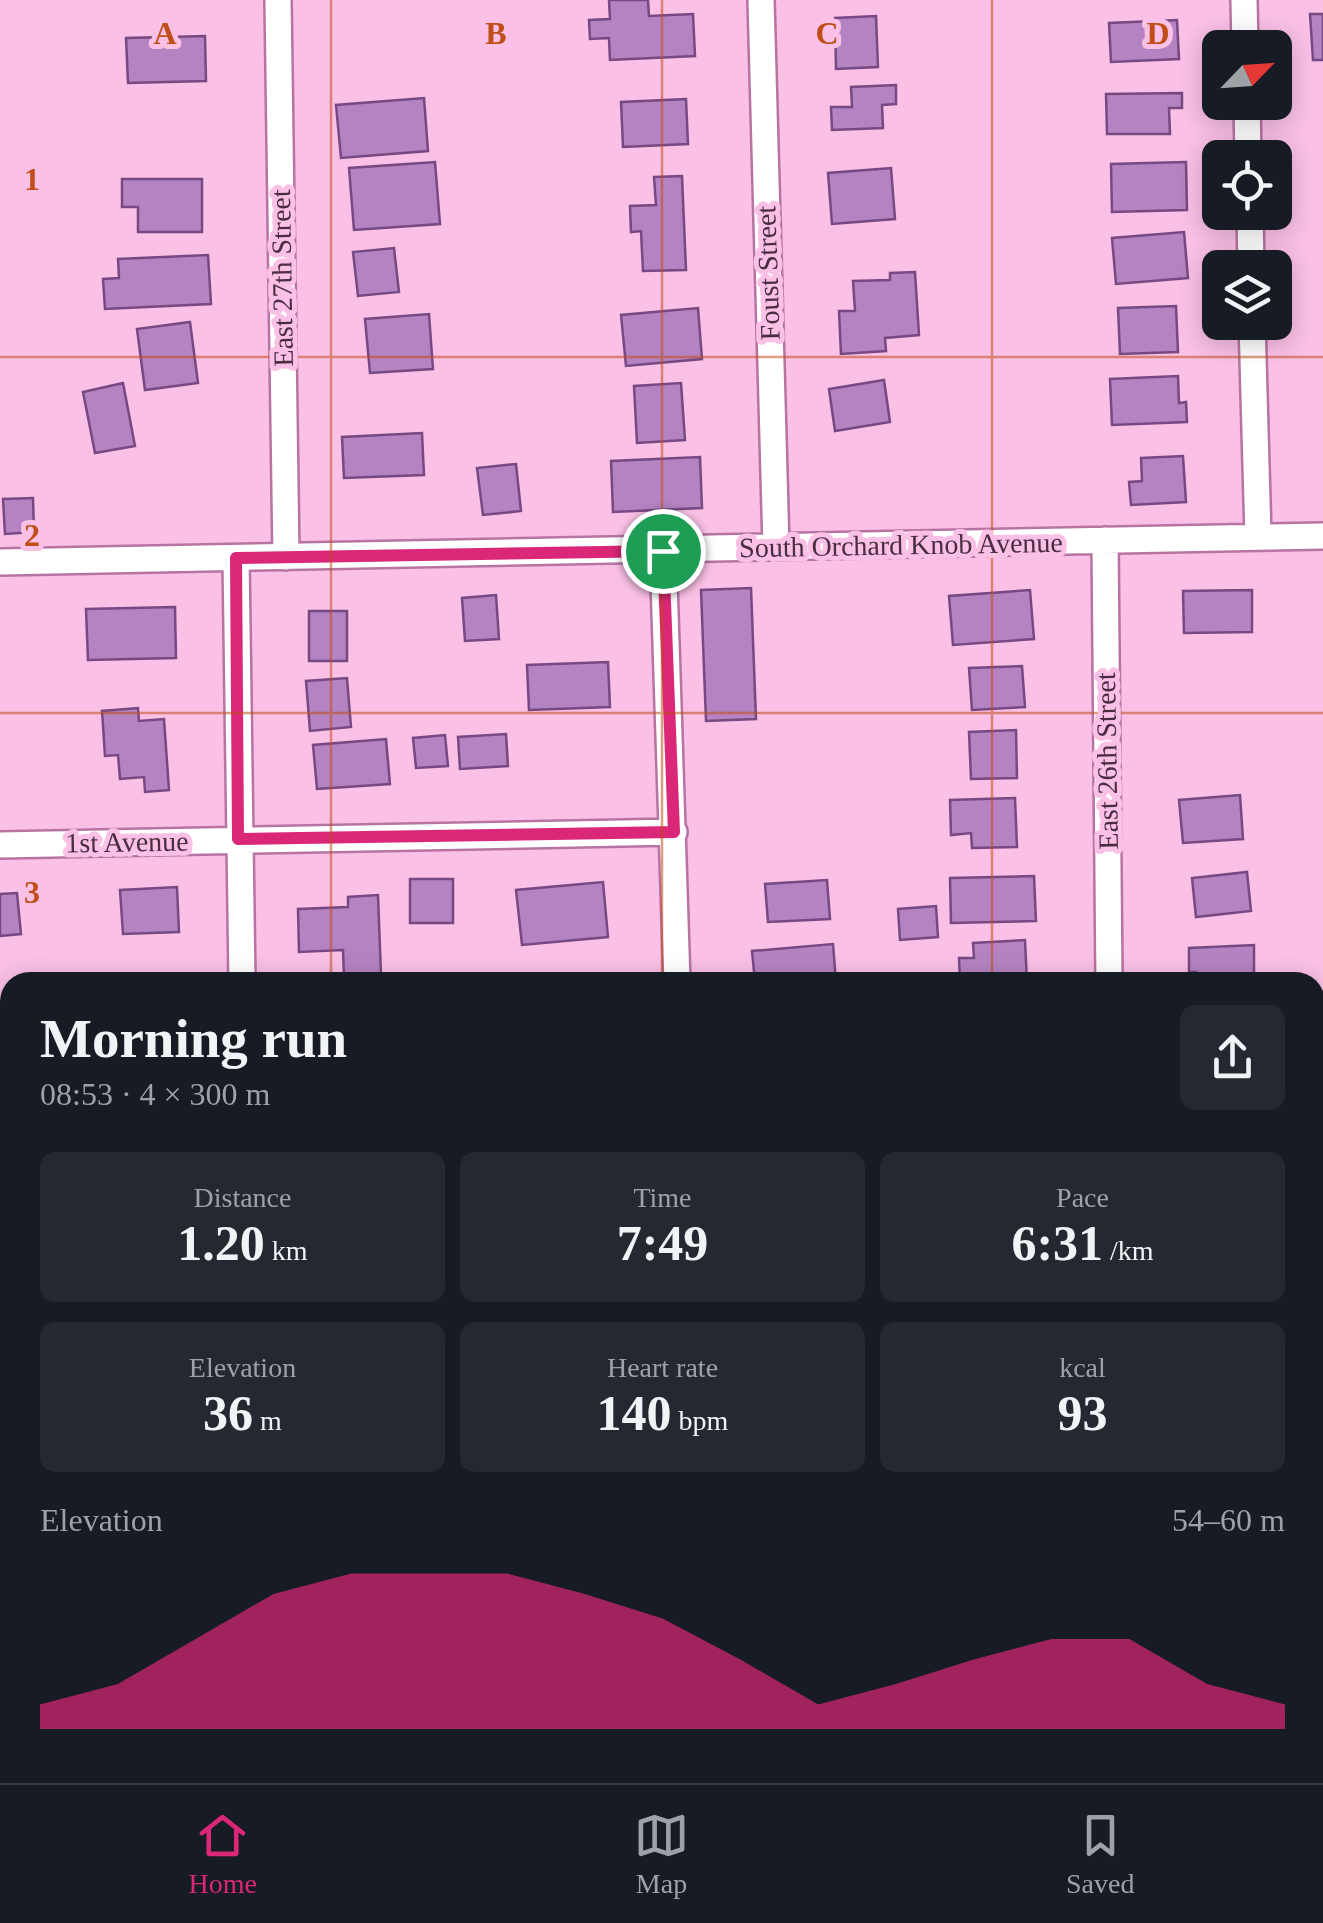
<!DOCTYPE html>
<meta charset="utf-8">
<style>
body{margin:0;font-family:Georgia,serif;background:#242831;color:#f1f3f6;height:100vh;display:flex;flex-direction:column;font-size:38px;white-space:nowrap}
*{box-sizing:border-box;margin:0}
p{font-size:32px;color:#9ea1a6}
.icon{flex:none;width:55px;height:55px;fill:none;stroke:currentColor;stroke-width:2;stroke-linecap:round;stroke-linejoin:round}
.map{position:relative;flex:1;overflow:hidden}
.drawer{position:absolute;left:0px;top:972px;width:1325px;height:812px;display:flex;flex-direction:column;background:#171b24;border-radius:30px 30px 0 0;box-shadow:0 5px 25px #0003}
.drawer>*{flex:none}
.needle{width:65px;rotate:65deg}
.fabs{position:absolute;left:1202px;top:30px;display:grid;gap:20px}
.fabs a{display:grid;place-items:center;width:90px;height:90px;border-radius:15px;background:#171b24;box-shadow:0 5px 25px #0003;font-size:50px}
.pin{position:absolute;display:grid;place-items:center;width:85px;height:85px;color:#fff;margin:-42px;border:5px solid #fff;border-radius:50%;box-shadow:0 2px 10px #0007}
.round{display:grid;place-items:center;flex:none;width:105px;height:105px;border-radius:15px;background:#242831}
.overview{display:flex;align-items:center;justify-content:space-between;height:170px;padding:0 40px}
h1{font-size:55px;font-weight:700;line-height:75px}
.stats{display:grid;grid-template-columns:repeat(3,1fr);gap:15px;height:170px;padding:10px 40px}
.stats div{display:grid;align-content:center;border-radius:15px;background:#242831;text-align:center}
.stats b{font-size:50px;font-weight:700}
.stats small{font-size:28px;font-weight:400}
.stats p{font-size:28px}
.chart{height:280px;padding:20px 40px}
.chart p{display:flex;justify-content:space-between}
.chart svg{width:100%;height:180px;margin-top:10px;fill:#db2777;opacity:.7}
.menu{display:flex;justify-content:space-around;align-items:center;height:140px;border-top:2px solid #363941;background:#171b24;font-size:28px;color:#9ea1a6}
.menu a{display:grid;justify-items:center;gap:5px}
.menu .current{color:#db2777}
.map>svg:first-child{display:block}
.building{fill:#b583c1;stroke:#774983;stroke-width:2.5}
.lines{fill:none;stroke-linecap:round;stroke-linejoin:round}
.minor-casing{stroke:#b774a2;stroke-width:30}
.minor{stroke:#fff;stroke-width:25}
.route-casing{stroke:#fff;stroke-width:20}
.route{stroke:#db2777;stroke-width:12}
.grid{fill:none;stroke:#c04e19;stroke-width:2.5;stroke-opacity:0.55}
.labels{text-anchor:middle;dominant-baseline:central;stroke-width:10;stroke-linejoin:round;paint-order:stroke}
.street-label{font-size:28px;fill:#4a2d41;stroke:#fac0e6}
.grid-label{font-size:32px;text-anchor:middle;font-weight:bold;fill:#c04e19;stroke:#fac0e6;stroke-width:10;stroke-linejoin:round;paint-order:stroke}
</style>
<div class="map">
<svg width="1323" height="1783" viewBox="0 0 1323 1783">
<rect width="100%" height="100%" fill="#fac0e6"/>
<path class="building" d="M609 0H648L649 16 693 14 695 56 610 60 609 38 590 39 589 20 610 19Z
M1310 14H1323V60H1313Z
M876 16 878 67 836 69 835 18Z
M1177 20 1179 59 1111 62 1109 23Z
M205 36 206 81 128 83 126 38Z
M896 85V104L882 105 883 128 832 130 831 107H852L851 87Z
M1182 93V108H1169L1170 134H1107L1106 94Z
M424 98 428 151 341 158 336 105Z
M686 99 688 144 623 147 621 102Z
M435 162 440 224 354 230 349 168Z
M1186 162 1187 210 1112 212 1111 164Z
M891 168 895 219 832 224 828 173Z
M682 176 686 270 643 271 641 231 631 232 630 206 656 205 654 177Z
M122 179H202V232H138V207H122Z
M1184 232 1188 278 1116 284 1112 238Z
M394 248 399 292 358 296 353 252Z
M208 255 211 304 105 309 103 279 119 278 118 259Z
M915 272 919 335 885 338 886 351 841 354 839 311H855L853 281 890 280V273Z
M1176 306 1178 352 1120 354 1118 308Z
M698 308 702 359 626 366 621 315Z
M429 314 433 369 370 373 365 319Z
M190 322 198 383 145 390 137 329Z
M1178 376 1179 403 1186 402 1187 422 1112 425 1110 379Z
M884 380 890 422 835 431 829 389Z
M123 383 135 446 95 453 83 392Z
M681 383 685 440 637 443 634 386Z
M422 433 424 475 344 478 342 437Z
M1183 456 1186 502 1131 505 1129 482 1142 481 1141 458Z
M700 457 702 508 613 512 611 461Z
M516 464 521 511 483 515 477 468Z
M33 498 34 532 5 534 3 499Z
M751 588 756 719 706 721 701 590Z
M1030 590 1034 639 953 645 949 596Z
M1252 590V632L1184 633 1183 591Z
M496 595 499 639 465 641 462 598Z
M175 607 176 658 88 660 86 609Z
M309 611H347V661H309Z
M608 662 610 707 529 710 527 665Z
M1022 666 1025 707 972 710 969 668Z
M347 678 351 727 310 731 306 681Z
M138 708 139 721 164 719 169 790 145 792 144 777 120 779 118 755 105 756 102 711Z
M1016 730 1017 778 971 779 969 732Z
M506 734 508 766 460 769 458 737Z
M445 735 448 766 416 768 413 738Z
M386 739 390 784 317 789 313 745Z
M1240 795 1243 839 1183 843 1179 800Z
M1015 798 1017 847 972 848 971 833 951 835 950 800Z
M1247 872 1251 911 1196 917 1192 878Z
M1034 876 1036 921 951 923 950 878Z
M410 879H453V923H410Z
M827 880 830 919 768 922 765 884Z
M603 882 608 937 522 945 516 890Z
M177 887 179 932 123 934 120 890Z
M17 893 21 934 0 936V894Z
M378 895 381 975 344 977 343 950 299 952 298 909 348 907V897Z
M936 906 938 937 900 940 898 909Z
M1025 940 1027 982H960L959 958H974L973 943Z
M833 944 836 982H755L752 951Z
M1254 945V982H1196V972H1189V948Z
M325 1775H404V1783H325Z"/>
<g class="lines">
<g class="minor-casing">
<path id="minor" d="M278 0 286 557
M761 0 776 547
M1244 0 1245 48
M1247 102 1248 158
M1250 212 1251 268
M1252 322 1258 537
M1105 540 1109 982
M663 551 677 982
M236 558 242 982
M0 562 1323 536
M0 845 674 832
M1315 1286H1323
M260 1775 261 1783
M692 1775V1783
M1123 1775V1783"/>
</g>
<use href="#minor" class="minor"/>
</g>
<g class="lines">
<g class="route-casing">
<path id="route" d="M663 551 674 832 238 839 236 558Z"/>
</g>
<use href="#route" class="route"/>
</g>
<path class="grid" d="M331 0V982M662 0V982M992 0V982M0 357H1323M0 713H1323M0 1070H10M1315 1070H1323M0 1426H10M1315 1426H1323M331 1775V1783M662 1775V1783M992 1775V1783"/>
<g class="labels">
<g class="street-label">
<text transform="translate(768 273) rotate(-92)">Foust Street</text>
<text transform="translate(282 278) rotate(-91)">East 27th Street</text>
<text transform="translate(901 545) rotate(-1)">South Orchard Knob Avenue</text>
<text transform="translate(1107 761) rotate(-91)">East 26th Street</text>
<text transform="translate(127 842) rotate(-1)">1st Avenue</text>
</g>
</g>
<g class="grid-label">
<text x="165" y="44">A</text>
<text x="496" y="44">B</text>
<text x="827" y="44">C</text>
<text x="1158" y="44">D</text>
<text x="32" y="190">1</text>
<text x="32" y="546">2</text>
<text x="32" y="903">3</text>
</g>
</svg>
<div class="fabs">
<a><svg class="needle" viewBox="-14 -14 28 28"><path d="M0-13l5 13h-10z" fill="#e53935"/><path d="M0 13l5-13h-10z" fill="#9ea1a6"/></svg></a>
<a><svg class="icon" aria-label="locate" viewBox="0 0 24 24"><circle cx="12" cy="12" r="6"/><path d="M12 2v4M12 18v4M2 12h4M18 12h4"/></svg></a>
<a><svg class="icon" aria-label="layers" viewBox="0 0 24 24"><path d="M12 4l9 5-9 5-9-5zM3 14l9 5 9-5"/></svg></a>
</div>
<div class="pin" style="left:663px;top:551px;background:#1e9e55"><svg class="icon" aria-label="arrive" viewBox="0 0 24 24"><path d="M6 21V4h12l-3 4 3 4H6"/></svg></div>
<section class="drawer">
<div class="overview"><div><h1>Morning run</h1><p>08:53 · 4 × 300 m</p></div><a class="round"><svg class="icon" aria-label="share" viewBox="0 0 24 24"><path d="M12 15V3M7 8l5-5 5 5M5 13v7h14v-7"/></svg></a></div>
<div class="stats">
<div><p>Distance</p><b>1.20<small> km</small></b></div>
<div><p>Time</p><b>7:49</b></div>
<div><p>Pace</p><b>6:31<small> /km</small></b></div>
</div>
<div class="stats">
<div><p>Elevation</p><b>36<small> m</small></b></div>
<div><p>Heart rate</p><b>140<small> bpm</small></b></div>
<div><p>kcal</p><b>93</b></div>
</div>
<div class="chart"><p><span>Elevation</span>54–60 m</p>
<svg viewBox="0 0 160 44" preserveAspectRatio="none"><path d="M0 44V38L10 33L20 22L30 11L40 6L50 6L60 6L70 11L80 17L90 27L100 38L110 33L120 27L130 22L140 22L150 33L160 38V44z"/></svg>
</div>
</section>
</div>
<nav class="menu">
<a class="current"><svg class="icon" aria-label="home" viewBox="0 0 24 24"><path d="M3 11l9-7 9 7M6 9v11h12V9"/></svg>Home</a>
<a><svg class="icon" aria-label="map" viewBox="0 0 24 24"><path d="M3 6l6-2 6 2 6-2v14l-6 2-6-2-6 2zM9 4v14M15 6v14"/></svg>Map</a>
<a><svg class="icon" aria-label="saved" viewBox="0 0 24 24"><path d="M7 4h10v16l-5-4-5 4z"/></svg>Saved</a>
</nav>
